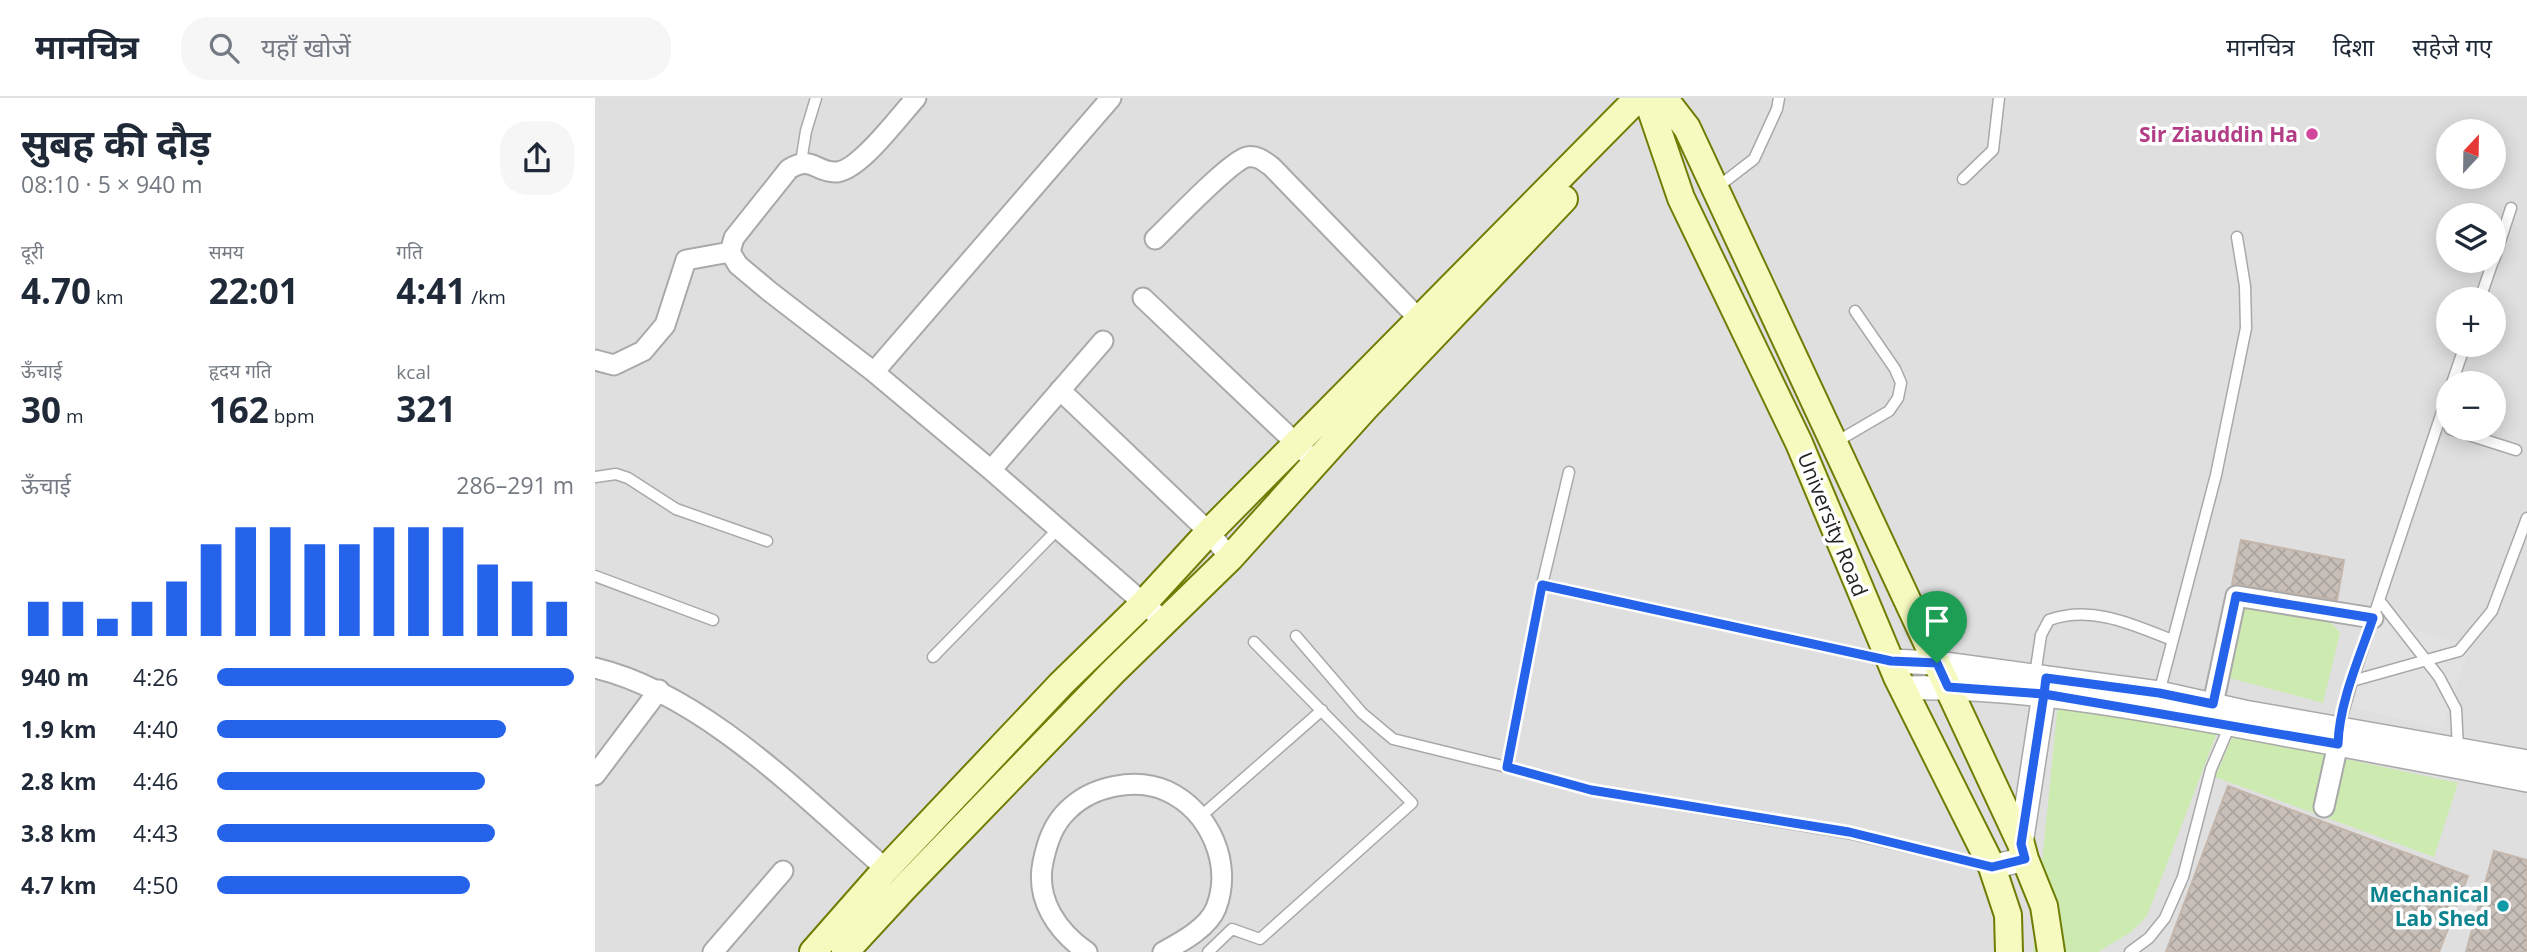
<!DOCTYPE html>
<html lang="hi">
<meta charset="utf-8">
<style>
body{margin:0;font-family:"Open Sans","Noto Sans Devanagari",sans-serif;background:#f6f6f7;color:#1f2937;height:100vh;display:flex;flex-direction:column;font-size:26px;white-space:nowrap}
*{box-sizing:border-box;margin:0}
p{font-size:23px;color:#747a83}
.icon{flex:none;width:38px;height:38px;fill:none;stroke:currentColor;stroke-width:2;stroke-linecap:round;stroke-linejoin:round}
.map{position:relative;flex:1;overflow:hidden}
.details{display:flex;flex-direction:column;background:#fff;width:595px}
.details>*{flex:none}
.needle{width:46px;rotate:22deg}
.buttons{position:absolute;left:1841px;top:21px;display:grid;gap:14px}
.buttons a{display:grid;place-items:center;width:70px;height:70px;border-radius:50%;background:#fff;box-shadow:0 4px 18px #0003;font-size:35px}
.pin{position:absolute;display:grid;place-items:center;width:60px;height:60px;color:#fff;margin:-72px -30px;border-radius:50% 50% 50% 0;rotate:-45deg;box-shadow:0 0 7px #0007}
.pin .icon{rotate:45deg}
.round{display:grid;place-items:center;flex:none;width:74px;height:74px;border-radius:28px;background:#f6f6f7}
.overview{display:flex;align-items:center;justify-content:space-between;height:119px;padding:0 21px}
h1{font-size:38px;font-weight:700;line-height:52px}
.metrics{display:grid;grid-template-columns:repeat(3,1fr);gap:10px;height:119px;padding:7px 21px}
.metrics div{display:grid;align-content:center}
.metrics b{font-size:35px;font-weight:700}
.metrics small{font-size:19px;font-weight:400}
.metrics p{font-size:19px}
.chart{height:196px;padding:14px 21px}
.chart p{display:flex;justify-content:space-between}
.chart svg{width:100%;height:126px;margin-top:7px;stroke:#2563eb;stroke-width:6}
ul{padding:0 21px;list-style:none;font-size:23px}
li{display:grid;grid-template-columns:112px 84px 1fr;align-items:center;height:52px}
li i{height:18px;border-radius:9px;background:#2563eb}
header{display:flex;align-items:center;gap:42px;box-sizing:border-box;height:98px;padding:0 35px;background:#fff;border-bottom:2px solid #e0e1e3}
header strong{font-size:33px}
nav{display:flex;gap:38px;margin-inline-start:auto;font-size:24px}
.search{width:490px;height:63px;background:#f6f6f7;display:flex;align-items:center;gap:18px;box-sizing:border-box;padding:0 24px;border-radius:28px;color:#747a83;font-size:26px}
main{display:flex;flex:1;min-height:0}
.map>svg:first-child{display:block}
.residential{fill:#e0dfdf;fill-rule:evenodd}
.grass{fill:#cdebb0}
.parking{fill:#e2e2e2}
.building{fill:url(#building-cross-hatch);stroke:#c4b6ab;stroke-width:2}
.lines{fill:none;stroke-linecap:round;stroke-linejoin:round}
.service-casing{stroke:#a9a9a9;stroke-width:13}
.minor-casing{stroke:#a9a9a9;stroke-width:23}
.tertiary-casing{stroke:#a9a9a9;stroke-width:26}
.secondary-casing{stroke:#707d05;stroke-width:30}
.service{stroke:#fff;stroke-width:10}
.minor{stroke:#fff;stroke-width:19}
.tertiary{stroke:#fff;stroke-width:23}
.secondary{stroke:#f7fabf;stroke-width:26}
.route-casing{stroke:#fff;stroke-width:14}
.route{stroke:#2563eb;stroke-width:9}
.hotel-dot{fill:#d1479c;stroke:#fff;stroke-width:2.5}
.culture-dot{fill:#0f9aa8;stroke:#fff;stroke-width:2.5}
.labels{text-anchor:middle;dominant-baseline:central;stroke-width:7;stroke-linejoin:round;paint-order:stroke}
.hotel-label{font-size:21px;font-weight:bold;fill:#b23c85;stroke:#fff;text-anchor:end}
.street-label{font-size:21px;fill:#222;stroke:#fff}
.culture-label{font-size:21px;font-weight:bold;fill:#0d838f;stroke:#fff;text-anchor:end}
</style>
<header>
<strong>मानचित्र</strong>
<div class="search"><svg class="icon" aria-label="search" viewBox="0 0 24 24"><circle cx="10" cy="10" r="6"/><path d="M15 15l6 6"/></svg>यहाँ खोजें</div>
<nav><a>मानचित्र</a><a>दिशा</a><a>सहेजे गए</a></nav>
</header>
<main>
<section class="details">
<div class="overview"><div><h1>सुबह की दौड़</h1><p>08:10 · 5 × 940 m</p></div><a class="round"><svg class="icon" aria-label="share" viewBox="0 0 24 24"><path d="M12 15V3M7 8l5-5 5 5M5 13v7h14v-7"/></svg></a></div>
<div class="metrics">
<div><p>दूरी</p><b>4.70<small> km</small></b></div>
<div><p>समय</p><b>22:01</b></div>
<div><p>गति</p><b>4:41<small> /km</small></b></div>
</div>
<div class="metrics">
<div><p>ऊँचाई</p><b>30<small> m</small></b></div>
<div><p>हृदय गति</p><b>162<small> bpm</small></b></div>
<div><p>kcal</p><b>321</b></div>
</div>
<div class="chart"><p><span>ऊँचाई</span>286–291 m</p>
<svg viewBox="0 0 160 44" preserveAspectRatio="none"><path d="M5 44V32M15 44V32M25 44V38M35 44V32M45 44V25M55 44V12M65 44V6M75 44V6M85 44V12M95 44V12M105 44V6M115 44V6M125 44V6M135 44V19M145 44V25M155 44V32"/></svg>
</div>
<ul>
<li><b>940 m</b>4:26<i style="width:100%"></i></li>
<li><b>1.9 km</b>4:40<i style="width:81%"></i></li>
<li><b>2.8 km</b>4:46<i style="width:75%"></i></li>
<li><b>3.8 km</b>4:43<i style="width:78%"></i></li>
<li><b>4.7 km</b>4:50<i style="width:71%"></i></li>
</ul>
</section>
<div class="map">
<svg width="1932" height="854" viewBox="0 0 1932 854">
<defs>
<pattern id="building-cross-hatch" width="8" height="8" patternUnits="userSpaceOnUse" patternTransform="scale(1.75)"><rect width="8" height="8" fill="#c7bfb8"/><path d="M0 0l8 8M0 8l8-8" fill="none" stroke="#aba49e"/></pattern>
</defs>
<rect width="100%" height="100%" fill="#f2efe9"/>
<path class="residential" d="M0 0H1932V854H0ZM1853 33H1899V79H1853ZM1853 117H1899V163H1853ZM1853 201H1899V247H1853ZM1853 285H1899V331H1853Z"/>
<path class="grass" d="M1654 507 1733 521 1745 535 1728 605 1631 579 1642 516Z
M1463 606 1623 632 1552 818 1536 834 1503 854H1438Z
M1638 637 1863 685 1839 759 1620 679Z"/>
<path class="parking" d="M1784 520 1875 549 1847 631 1757 609Z"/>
<path class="building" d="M1646 442 1749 462 1742 502 1637 486Z
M1633 688 1873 778 1844 854H1571Z
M1899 753 1932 762V854H1871Z"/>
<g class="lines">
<g class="service-casing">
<path id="service" d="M206 64 211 33 221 0
M1368 81 1398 52 1404 0
M1120 91 1159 61 1182 11 1184 0
M1899 162 1916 110
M1885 201 1898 163
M1857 285 1870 247
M1855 331 1921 352
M1241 344 1294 313 1303 300 1306 285 1300 271 1260 213
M0 379 21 376 33 380 81 411 172 443
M0 478 118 522
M947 487 1292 562
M1784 502 1844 579 1861 611 1863 650
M701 538 767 615 798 641 912 669 947 487 974 374
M338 559 463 431
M1440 577 1446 537 1454 522C1497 507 1537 526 1577 542
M1757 583 1864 553 1897 513 1932 420
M1564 595 1621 377 1651 230 1650 188 1642 139
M1744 629 1757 583 1853 296
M912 669 996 692 1253 735 1393 768
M605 719 727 612
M613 854 637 831 665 841 817 705 659 544
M1535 854 1554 840 1570 820 1588 779 1616 671 1635 627"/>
</g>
<g class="minor-casing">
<path id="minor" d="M321 0C305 17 263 75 240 74 220 74 217 57 194 71L139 140 135 154 143 167 174 193 279 274 396 372 570 524
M560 141C576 126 635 63 652 59 662 57 669 63 677 69L825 222
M548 200 710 354
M0 262 19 267 48 253 70 227 91 162 135 154
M279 274 516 0
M465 292 614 434 635 460
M396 372 508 243
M0 570C109 596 208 699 291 771
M1618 606 1641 498 1778 520
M0 677 64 592
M1729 709 1743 646 1744 631
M118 854 188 773
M492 854C463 834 440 802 448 764 452 745 458 726 473 712 497 688 541 679 572 693 615 713 638 766 621 810 613 830 586 844 568 854"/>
</g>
<g class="tertiary-casing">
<path id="tertiary" d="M1295 563 1342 565 1564 595 1649 614 1932 664
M1307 590C1422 587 1533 608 1645 628 1741 646 1836 663 1932 682
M1426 746 1451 583
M1397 769 1430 761"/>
</g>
<g class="secondary-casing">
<path id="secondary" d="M1052 0 1086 100 1204 345 1302 579 1397 769 1413 817 1414 854
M1069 0 1092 30 1426 746 1430 761 1449 808 1456 854
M218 854 291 771 466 586 548 506 614 434 1043 0
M250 854 310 789 518 574 635 460 770 310 969 101"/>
</g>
<use href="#service" class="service"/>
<use href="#minor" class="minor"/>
<use href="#tertiary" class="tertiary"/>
<use href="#secondary" class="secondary"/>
</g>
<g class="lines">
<g class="route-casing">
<path id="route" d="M1342 565 1296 563 947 487 912 669 996 692 1254 734 1397 769 1430 761 1426 746 1449 596 1743 646C1744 605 1765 558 1778 520L1641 498 1618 606 1564 595 1451 580 1449 596 1353 589 1342 565"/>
</g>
<use href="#route" class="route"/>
</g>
<circle class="hotel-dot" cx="1717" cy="36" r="7"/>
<circle class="culture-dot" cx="1908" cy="808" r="7"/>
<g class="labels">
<g class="hotel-label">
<text x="1703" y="36">Sir Ziauddin Ha</text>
</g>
<g class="street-label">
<text transform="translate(1238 426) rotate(68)">University Road</text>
</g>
<g class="culture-label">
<text x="1894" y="796">Mechanical<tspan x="1894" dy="24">Lab Shed</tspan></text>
</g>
</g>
</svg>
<div class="buttons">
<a><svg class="needle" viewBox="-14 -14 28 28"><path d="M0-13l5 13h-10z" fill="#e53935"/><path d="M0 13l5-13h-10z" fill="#747a83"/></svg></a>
<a><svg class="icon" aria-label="layers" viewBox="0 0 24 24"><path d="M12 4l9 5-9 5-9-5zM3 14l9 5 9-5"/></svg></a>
<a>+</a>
<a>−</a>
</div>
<div class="pin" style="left:1342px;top:565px;background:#1e9e55"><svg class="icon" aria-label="arrive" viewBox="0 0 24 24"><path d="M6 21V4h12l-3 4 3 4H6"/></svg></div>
</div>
</main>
